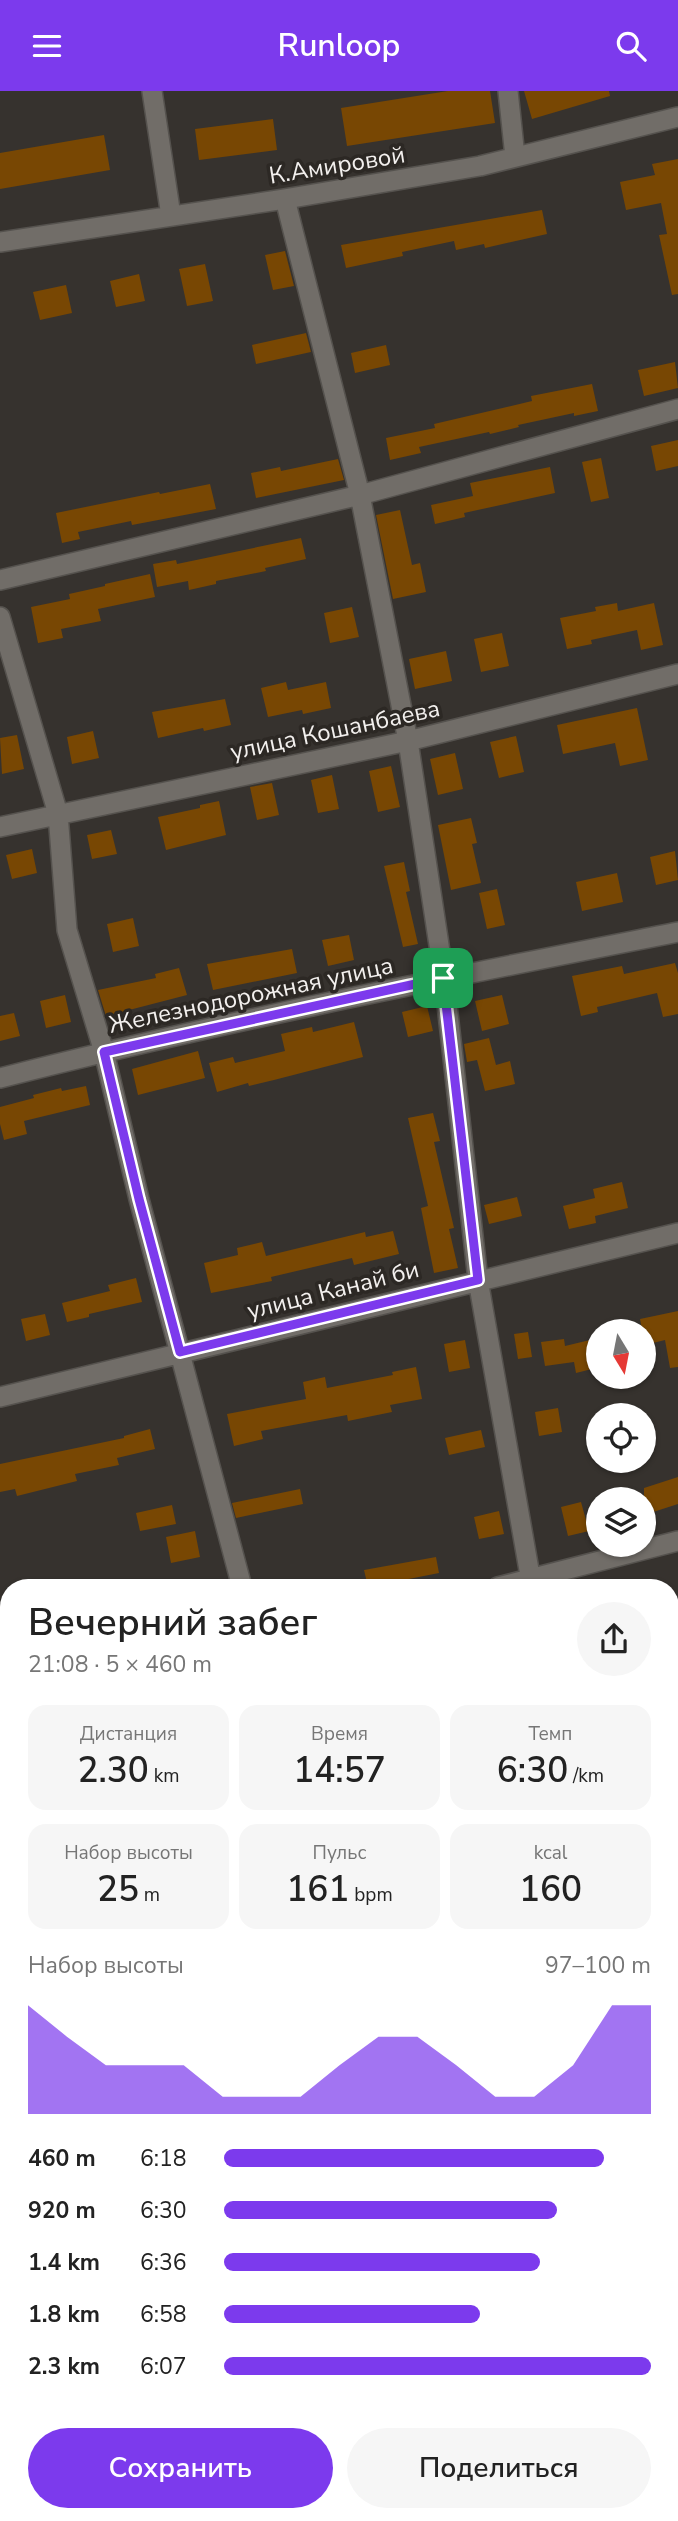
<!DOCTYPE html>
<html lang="ru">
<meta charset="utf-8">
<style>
body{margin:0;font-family:"Nunito Sans",sans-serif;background:#f6f6f6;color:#222;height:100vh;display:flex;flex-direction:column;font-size:26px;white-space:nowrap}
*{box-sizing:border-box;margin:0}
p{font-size:23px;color:#767676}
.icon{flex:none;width:38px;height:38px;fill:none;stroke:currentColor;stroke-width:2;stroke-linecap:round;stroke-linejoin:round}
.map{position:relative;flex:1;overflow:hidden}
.drawer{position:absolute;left:0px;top:1488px;width:679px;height:943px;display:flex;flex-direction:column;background:#fff;border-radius:28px 28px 0 0;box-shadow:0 2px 5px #0004}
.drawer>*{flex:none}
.needle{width:46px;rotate:170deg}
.buttons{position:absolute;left:586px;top:1228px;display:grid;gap:14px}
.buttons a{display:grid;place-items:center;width:70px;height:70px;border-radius:50%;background:#fff;box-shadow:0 2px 5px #0004;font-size:35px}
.pin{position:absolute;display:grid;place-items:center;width:60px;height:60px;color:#fff;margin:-30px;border-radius:14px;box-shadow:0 4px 10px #0006}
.round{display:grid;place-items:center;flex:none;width:74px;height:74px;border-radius:37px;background:#f6f6f6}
.headline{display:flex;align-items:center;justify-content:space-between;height:119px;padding:0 28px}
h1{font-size:38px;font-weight:600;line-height:52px}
.figures{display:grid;grid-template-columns:repeat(3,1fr);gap:10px;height:119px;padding:7px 28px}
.figures div{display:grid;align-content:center;border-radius:18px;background:#f6f6f6;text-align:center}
.figures b{font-size:35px;font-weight:600}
.figures small{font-size:19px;font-weight:400}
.figures p{font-size:19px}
.chart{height:196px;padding:14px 28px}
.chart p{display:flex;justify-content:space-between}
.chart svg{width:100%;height:126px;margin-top:7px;fill:#7c3aed;opacity:.7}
.primary-button{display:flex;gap:14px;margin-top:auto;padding:14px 28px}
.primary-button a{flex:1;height:80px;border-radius:42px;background:#7c3aed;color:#fff;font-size:28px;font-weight:600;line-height:80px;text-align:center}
.primary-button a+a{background:#f6f6f6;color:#222}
ul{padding:0 28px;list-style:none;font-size:23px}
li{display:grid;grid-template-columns:112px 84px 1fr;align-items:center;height:52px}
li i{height:18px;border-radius:9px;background:#7c3aed}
header{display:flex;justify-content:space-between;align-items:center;height:91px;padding:0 28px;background:#7c3aed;color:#fff;font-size:32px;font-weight:600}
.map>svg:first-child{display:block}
.building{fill:#784703}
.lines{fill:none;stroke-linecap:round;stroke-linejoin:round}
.minor-casing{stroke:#55524e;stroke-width:22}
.minor{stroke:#716d68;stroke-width:19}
.route-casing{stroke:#fff;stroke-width:14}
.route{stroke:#7c3aed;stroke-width:9}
.labels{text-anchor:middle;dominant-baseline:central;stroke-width:7;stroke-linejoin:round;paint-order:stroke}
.street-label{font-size:24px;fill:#f3f0ee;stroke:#2c2824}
</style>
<header><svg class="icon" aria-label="menu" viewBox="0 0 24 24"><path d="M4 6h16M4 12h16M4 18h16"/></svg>Runloop<svg class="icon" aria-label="search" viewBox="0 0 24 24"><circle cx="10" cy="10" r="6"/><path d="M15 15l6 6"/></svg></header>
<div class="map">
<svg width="678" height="2430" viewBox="0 0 678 2430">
<rect width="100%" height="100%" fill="#36322e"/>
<path class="building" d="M448 0H490L495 32 347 55 341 17Z
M524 0H609L610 5 532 28Z
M273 28 277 59 199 69 195 38Z
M104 44 110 79 0 98V62Z
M678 68V203L672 204 659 144 667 143 661 112 626 119 620 91 655 84 652 73Z
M542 119 547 143 485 157 484 153 456 159 454 150 402 161 403 165 346 177 341 154Z
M285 160 294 195 273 199 265 164Z
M205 173 213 210 187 215 179 178Z
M139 183 145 210 116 216 110 190Z
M66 194 72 222 40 229 33 201Z
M306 242 311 261 256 273 252 254Z
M386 254 390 274 355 282 351 262Z
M675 271 678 297 644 305 638 279Z
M592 293 598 320 574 325V322L518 334 519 336 490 343 489 341 419 356 421 362 390 369 386 347 435 337 434 333 532 310 531 305Z
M678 349V375L656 380 651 355Z
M601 367 609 407 591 411 582 371Z
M338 368 344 389 256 407 251 382 280 376 281 380Z
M550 376 555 402 464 422 465 426 435 433 431 414 473 405 470 392Z
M210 393 216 418 132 434 131 430 78 441 80 448 62 452 56 422 159 401 160 403Z
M400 419 412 474 420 472 426 501 393 508 376 424Z
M301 447 306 468 265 477 266 480 216 490V493L189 499 188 490 157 496 153 473 176 469 177 473Z
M150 483 155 506 98 518 101 530 61 538 63 547 38 552 31 516 70 508 69 503 105 495V493Z
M617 512 618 520 654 512 663 554 641 559 637 539 591 549 592 553 567 558 560 527 596 520 595 516Z
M352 516 359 546 330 552 324 522Z
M502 542 509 575 481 581 474 548Z
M446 560 452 590 415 598 409 568Z
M286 591 288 599 326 591 331 617 303 623 302 619 268 626 261 597Z
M225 608 231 634 204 640 203 637 158 647 152 621Z
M637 617 648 669 620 675 615 652 563 663 557 634Z
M93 640 99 667 72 673 67 646Z
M17 644 24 678 2 683 0 647Z
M516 645 524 681 499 687 490 651Z
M455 662 463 698 438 704 430 668Z
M391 675 400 716 378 721 369 680Z
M332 684 339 718 318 722 311 689Z
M272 692 279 724 257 729 250 696Z
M219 710 226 744 166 759 158 726 200 717V714Z
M471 727 477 752 472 753 481 792 451 799 438 734Z
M111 739 117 763 92 768 87 744Z
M32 758 37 782 12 788 6 764Z
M675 760 678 789 656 794 650 766Z
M404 771 410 800 406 801 418 853 403 856 384 775Z
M617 782 623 811 582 820 576 791Z
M497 798 505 834 487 838 479 802Z
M133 827 139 855 113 861 107 833Z
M349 844 354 869 328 875 322 849Z
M292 858 297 882 213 899 207 873Z
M675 872 678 882V923L663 926 657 902 597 916 598 921 581 925 572 885 622 875 624 883Z
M179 877 187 904 106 925 98 899 156 887 155 883Z
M65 904 71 931 46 937 40 910Z
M502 904 509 933 482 940 475 910Z
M427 915 433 940 408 946 402 921Z
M14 922 20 945 0 950V925Z
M354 931 363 966 274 989 249 995 248 992 217 1001 209 972 233 966 235 972 285 960 281 943 312 936 313 941Z
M489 947 496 974 510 970 515 993 485 1000 477 969 467 971 464 953Z
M198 960 205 987 138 1004 132 978Z
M86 995 90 1014 24 1030 27 1043 4 1049 0 1033V1016L34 1007 33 1004 61 997 62 1000Z
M433 1022 440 1050 434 1051 454 1137 449 1138 458 1177 434 1182 421 1117 428 1115 408 1027Z
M622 1091 628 1117 595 1125 596 1132 569 1138 563 1115 595 1107 593 1098Z
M517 1106 522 1125 489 1133 484 1114Z
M393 1140 399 1163 354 1174 352 1167 271 1186 272 1190 211 1202 204 1172 238 1164 237 1157 262 1151 266 1165 365 1141 366 1146Z
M136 1187 142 1211 89 1223V1226L67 1231 62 1212 110 1200 108 1194Z
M678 1220V1276L670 1277 665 1249 645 1254 640 1228Z
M45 1223 50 1244 26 1250 21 1228Z
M528 1241 532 1266 518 1268 514 1243Z
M564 1248 565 1255 590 1249 596 1277 576 1282 574 1271 545 1275 541 1251Z
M465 1249 470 1277 449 1281 444 1253Z
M416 1276 422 1308 390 1314 392 1321 348 1330 347 1324 261 1340 263 1348 234 1355 227 1323 306 1308 303 1291 325 1286 327 1297 393 1284 392 1281Z
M558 1317 562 1341 539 1345 535 1321Z
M150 1338 155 1358 117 1367 119 1374 75 1383 77 1390 17 1405 15 1398 0 1401V1373L124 1347V1345Z
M481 1339 485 1356 449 1364 445 1347Z
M678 1386V1413L644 1424V1397Z
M300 1398 303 1413 236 1427 232 1412Z
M581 1411 589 1440 568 1445 561 1416Z
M172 1414 176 1433 140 1440 136 1422Z
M499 1420 504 1443 479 1448 474 1426Z
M195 1440 200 1466 171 1472 166 1446Z
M436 1466 439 1482 368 1496 364 1479Z"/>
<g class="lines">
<g class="minor-casing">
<path id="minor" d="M152 0 171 125
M508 0 515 66
M285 108 360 404 408 650 444 887 478 1189 532 1496
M0 151 285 108 480 75 678 26
M0 489 360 404 678 318
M0 526 58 723 67 839 104 961 139 1108 242 1496
M0 736 408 650 678 583
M0 987C224 930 451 886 678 841
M0 1306 678 1142
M498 1496 678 1450
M0 1616 9 1614
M670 1634 678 1632
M0 1791 9 1789
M670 1867 678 1865
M0 1975 9 2007
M0 2036 9 2034
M670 2081 678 2079
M670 2197 678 2241
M115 2422 117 2430"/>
</g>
<use href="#minor" class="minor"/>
</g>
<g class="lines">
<g class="route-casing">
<path id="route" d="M443 887 478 1189 180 1261 139 1108 104 961Z"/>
</g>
<use href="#route" class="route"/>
</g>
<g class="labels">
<g class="street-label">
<text transform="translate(337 74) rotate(-9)">К.Амировой</text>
<text transform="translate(335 639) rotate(-12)">улица Кошанбаева</text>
<text transform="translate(251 904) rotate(-12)">Железнодорожная улица</text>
<text transform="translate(333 1199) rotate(-14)">улица Канай би</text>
</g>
</g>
</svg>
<div class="buttons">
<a><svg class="needle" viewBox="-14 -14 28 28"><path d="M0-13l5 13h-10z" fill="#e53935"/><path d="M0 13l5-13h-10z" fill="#767676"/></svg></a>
<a><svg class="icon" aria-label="locate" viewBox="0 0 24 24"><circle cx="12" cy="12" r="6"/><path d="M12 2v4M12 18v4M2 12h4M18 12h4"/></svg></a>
<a><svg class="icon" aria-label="layers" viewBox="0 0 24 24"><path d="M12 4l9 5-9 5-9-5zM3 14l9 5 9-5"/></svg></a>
</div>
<div class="pin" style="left:443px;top:887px;background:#1e9e55"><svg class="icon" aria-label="arrive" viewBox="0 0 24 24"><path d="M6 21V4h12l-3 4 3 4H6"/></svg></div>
<section class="drawer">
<div class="headline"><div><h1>Вечерний забег</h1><p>21:08 · 5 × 460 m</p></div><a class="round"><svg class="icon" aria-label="share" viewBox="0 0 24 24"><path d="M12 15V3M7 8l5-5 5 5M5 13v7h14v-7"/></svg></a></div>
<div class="figures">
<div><p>Дистанция</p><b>2.30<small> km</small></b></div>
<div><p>Время</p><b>14:57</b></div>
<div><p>Темп</p><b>6:30<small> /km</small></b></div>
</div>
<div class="figures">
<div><p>Набор высоты</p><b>25<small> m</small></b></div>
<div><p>Пульс</p><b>161<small> bpm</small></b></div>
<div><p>kcal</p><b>160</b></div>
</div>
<div class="chart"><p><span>Набор высоты</span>97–100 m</p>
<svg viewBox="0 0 160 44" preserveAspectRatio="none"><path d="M0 44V6L10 17L20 27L30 27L40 27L50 38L60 38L70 38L80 27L90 17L100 17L110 27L120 38L130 38L140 27L150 6L160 6V44z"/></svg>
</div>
<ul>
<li><b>460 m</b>6:18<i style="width:89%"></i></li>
<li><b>920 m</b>6:30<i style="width:78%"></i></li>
<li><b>1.4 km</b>6:36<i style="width:74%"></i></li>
<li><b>1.8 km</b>6:58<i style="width:60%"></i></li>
<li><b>2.3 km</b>6:07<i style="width:100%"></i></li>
</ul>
<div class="primary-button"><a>Сохранить</a><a>Поделиться</a></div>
</section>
</div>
